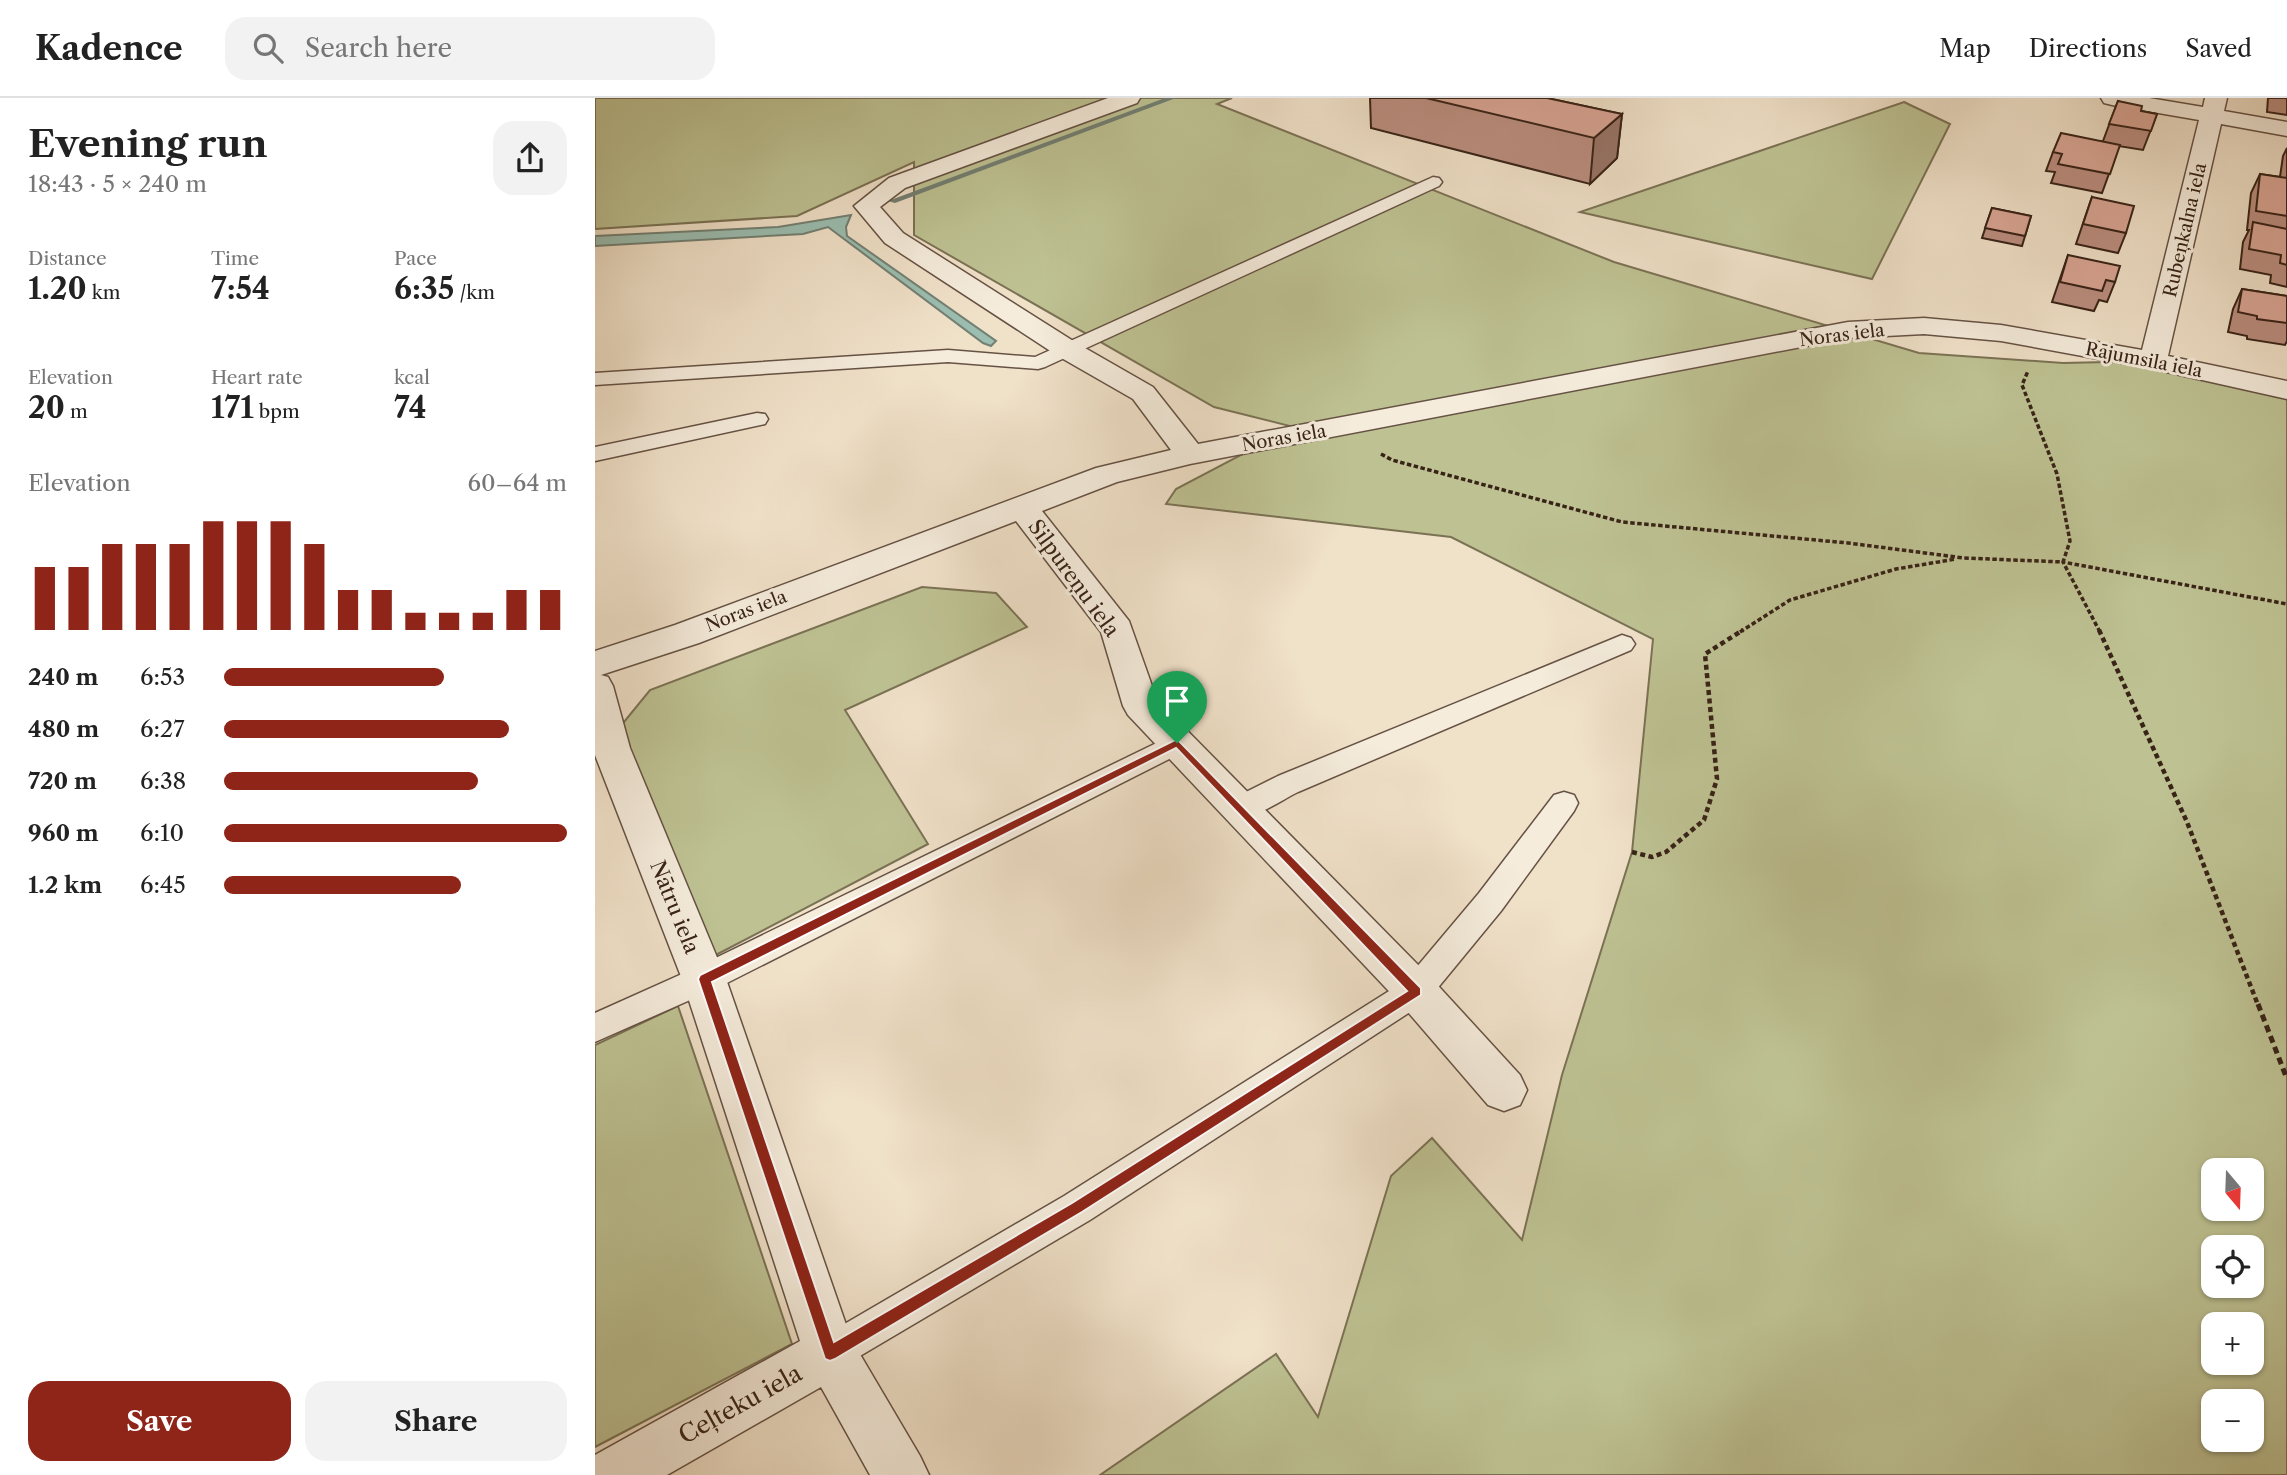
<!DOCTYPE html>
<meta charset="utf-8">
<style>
body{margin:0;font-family:"Libre Caslon Text",serif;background:#f2f2f2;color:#222;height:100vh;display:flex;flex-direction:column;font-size:26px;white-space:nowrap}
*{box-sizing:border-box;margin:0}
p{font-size:23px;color:#767676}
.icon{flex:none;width:38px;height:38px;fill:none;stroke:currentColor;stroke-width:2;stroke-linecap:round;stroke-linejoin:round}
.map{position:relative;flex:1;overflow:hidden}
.details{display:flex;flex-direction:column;background:#fff;width:595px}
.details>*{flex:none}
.needle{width:46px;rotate:161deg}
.fabs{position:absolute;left:1606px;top:1060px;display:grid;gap:14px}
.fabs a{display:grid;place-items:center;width:63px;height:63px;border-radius:14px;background:#fff;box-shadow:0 2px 5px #0004;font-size:35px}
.pin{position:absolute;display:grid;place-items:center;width:60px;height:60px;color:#fff;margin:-72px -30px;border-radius:50% 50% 50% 0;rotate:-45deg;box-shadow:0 0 7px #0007}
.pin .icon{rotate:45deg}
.round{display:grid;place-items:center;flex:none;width:74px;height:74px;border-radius:21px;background:#f2f2f2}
.overview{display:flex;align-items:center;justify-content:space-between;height:119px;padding:0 28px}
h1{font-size:38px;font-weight:700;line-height:52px}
.metrics{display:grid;grid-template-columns:repeat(3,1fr);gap:10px;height:119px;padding:7px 28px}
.metrics div{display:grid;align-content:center}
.metrics b{font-size:30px;font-weight:700}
.metrics small{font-size:19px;font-weight:400}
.metrics p{font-size:19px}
.chart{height:196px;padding:14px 28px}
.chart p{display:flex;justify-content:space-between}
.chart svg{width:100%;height:126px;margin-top:7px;stroke:#8f2418;stroke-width:6}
.action{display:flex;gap:14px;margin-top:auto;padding:14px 28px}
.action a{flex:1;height:80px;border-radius:21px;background:#8f2418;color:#fff;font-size:28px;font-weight:700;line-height:80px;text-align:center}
.action a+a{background:#f2f2f2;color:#222}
ul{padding:0 28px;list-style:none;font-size:23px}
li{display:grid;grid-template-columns:112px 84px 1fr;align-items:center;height:52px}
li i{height:18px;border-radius:9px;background:#8f2418}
header{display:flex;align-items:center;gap:42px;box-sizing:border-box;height:98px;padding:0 35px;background:#fff;border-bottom:2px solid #e0e0e0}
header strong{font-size:33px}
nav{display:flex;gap:38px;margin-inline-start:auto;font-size:24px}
.search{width:490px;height:63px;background:#f2f2f2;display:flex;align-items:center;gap:18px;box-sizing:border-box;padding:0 24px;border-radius:21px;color:#767676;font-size:26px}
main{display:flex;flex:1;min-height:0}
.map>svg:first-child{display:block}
.green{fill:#bec293;stroke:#7b7255;stroke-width:2;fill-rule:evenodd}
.water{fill:#9bbeb1;stroke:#738073;stroke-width:2}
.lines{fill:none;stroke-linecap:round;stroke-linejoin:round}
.stream{fill:#738073;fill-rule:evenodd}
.lane-casing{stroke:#665244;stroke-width:3}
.street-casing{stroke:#665244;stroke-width:3}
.path-far2{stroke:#382317;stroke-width:3.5;stroke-dasharray:4.5 2.5;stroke-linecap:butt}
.path-far1{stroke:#382317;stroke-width:4.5;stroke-dasharray:5 3.5;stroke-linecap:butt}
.path{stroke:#382317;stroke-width:5;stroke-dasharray:7 4.5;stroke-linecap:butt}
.lane{fill:#f5ecdc;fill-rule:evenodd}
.street{fill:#f5ecdc;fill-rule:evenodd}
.wall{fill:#bb8e80;stroke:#382317;stroke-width:2}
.shaded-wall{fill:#987468;stroke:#382317;stroke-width:2}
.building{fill:#d9a595;stroke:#382317;stroke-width:2}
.route{fill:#8f2418;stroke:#fff;stroke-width:2;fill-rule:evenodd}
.labels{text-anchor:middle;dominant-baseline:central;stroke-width:6;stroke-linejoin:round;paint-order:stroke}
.far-street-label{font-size:18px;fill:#382317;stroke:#f5ecdc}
.street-label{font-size:21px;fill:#382317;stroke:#f5ecdc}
.near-street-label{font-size:24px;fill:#382317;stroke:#f5ecdc}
</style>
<header>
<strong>Kadence</strong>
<div class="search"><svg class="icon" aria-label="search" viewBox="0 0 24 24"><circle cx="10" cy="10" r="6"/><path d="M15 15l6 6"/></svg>Search here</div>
<nav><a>Map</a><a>Directions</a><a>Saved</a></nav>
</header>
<main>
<section class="details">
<div class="overview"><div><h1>Evening run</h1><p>18:43 · 5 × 240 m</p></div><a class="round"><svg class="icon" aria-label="share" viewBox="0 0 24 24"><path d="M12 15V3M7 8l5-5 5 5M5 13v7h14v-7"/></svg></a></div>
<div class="metrics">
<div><p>Distance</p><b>1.20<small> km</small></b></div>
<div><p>Time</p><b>7:54</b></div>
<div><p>Pace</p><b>6:35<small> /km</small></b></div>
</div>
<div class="metrics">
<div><p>Elevation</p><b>20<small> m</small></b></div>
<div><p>Heart rate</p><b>171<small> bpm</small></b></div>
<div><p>kcal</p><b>74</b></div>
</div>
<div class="chart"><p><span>Elevation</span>60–64 m</p>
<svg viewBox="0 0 160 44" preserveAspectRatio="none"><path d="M5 44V22M15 44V22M25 44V14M35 44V14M45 44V14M55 44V6M65 44V6M75 44V6M85 44V14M95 44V30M105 44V30M115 44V38M125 44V38M135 44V38M145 44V30M155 44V30"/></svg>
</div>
<ul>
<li><b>240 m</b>6:53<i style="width:64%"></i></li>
<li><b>480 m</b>6:27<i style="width:83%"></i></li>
<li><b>720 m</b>6:38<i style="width:74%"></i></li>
<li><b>960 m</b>6:10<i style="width:100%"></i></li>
<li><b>1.2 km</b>6:45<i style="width:69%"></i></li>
</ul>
<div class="action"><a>Save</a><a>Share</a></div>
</section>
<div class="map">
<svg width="1692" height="1377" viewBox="0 0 1692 1377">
<rect width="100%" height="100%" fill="#f0e1c9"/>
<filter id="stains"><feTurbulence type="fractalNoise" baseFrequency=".00286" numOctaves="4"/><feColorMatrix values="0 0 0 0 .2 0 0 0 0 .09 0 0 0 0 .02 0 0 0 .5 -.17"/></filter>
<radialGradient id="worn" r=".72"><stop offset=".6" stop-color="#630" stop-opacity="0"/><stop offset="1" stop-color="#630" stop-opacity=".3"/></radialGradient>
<path class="green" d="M0 0H637L622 6 1019 164 1324 255 1468 265 1558 263 1692 292V1377H505L681 1256 723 1319 796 1078 837 1040 927 1142 967 977 1037 754 1058 541 856 439 571 406 581 391 699 329 619 309 319 137V64L202 118 0 131ZM1619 1073H1657V1111H1619ZM1619 1150H1657V1188H1619ZM1619 1227H1657V1265H1619ZM1619 1304H1657V1342H1619Z
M1309 4 1355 26 1277 181 985 114Z
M327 489 401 495 432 529 250 612 333 746 115 860 20 635 55 592Z
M83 908 197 1246 0 1349V947Z"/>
<path class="water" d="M256 117 251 129 252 138 401 243 396 248 388 245 233 129 208 136 0 148V138L183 129Z"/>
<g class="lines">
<path class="stream" d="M570 0H581L300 105 293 103Z"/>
<g class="lane-casing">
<path id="lane" d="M838 79 844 80 847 84 844 88 450 269 443 271 353 264 0 287V275L353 252 440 259Z
M162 315 170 316 173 321 170 326 0 363V349Z
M1027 537 1036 540 1040 546 1036 552 703 694C684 703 656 725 635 718L631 710 635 702 683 678Z
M582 635 592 638 596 645 592 652 120 891 0 944V915L98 871Z
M969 694 979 697 983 705 979 713 906 813 832 903 495 1122 248 1268 235 1274 222 1268 216 1255 222 1242 469 1098 810 883 884 795 959 697Z"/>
</g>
<g class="street-casing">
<path id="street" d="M513 0H545L542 5 310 90 285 109 308 135 483 246 558 289 603 346 1253 224 1329 220 1406 227 1547 252 1604 22 1517 7 1509 5 1506 0H1554L1608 9 1610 0H1632L1629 13 1692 24V38L1626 26 1573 258 1692 283V301L1558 271 1406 243 1329 236 1253 240 595 366 522 384 447 413 534 523 562 602 836 880 925 977 932 992 925 1007 909 1013 893 1007 806 906 533 617 528 608 506 534 421 423 104 545 6 577 13 579 18 588 35 650 131 881 256 1241 325 1358 334 1377H275L226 1289 72 1377H0V1357L205 1243 87 881 0 657V553L80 527 501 370 576 352 538 301 463 258 290 145 259 108 294 80Z"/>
</g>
<path class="path-far2" d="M786 356 797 362 1027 424 1253 445 1369 460 1468 464 1475 443 1462 376 1427 287 1433 273
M1145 534 1195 502 1301 471 1361 461
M1505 534 1468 464 1692 506"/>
<path class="path-far1" d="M1504 532 1592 724 1663 907
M1037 754 1057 759 1071 754 1109 722 1122 681 1110 556 1148 532"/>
<path class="path" d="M1663 906 1692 981"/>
<use href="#lane" class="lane"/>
<use href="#street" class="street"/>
</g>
<path class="wall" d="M775 0H952L1027 16 1022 60 995 86 776 30Z
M1673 0H1692V17L1672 14Z
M1523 3 1546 13 1562 16 1548 52 1524 48 1507 95 1456 85 1460 74 1451 73 1458 54 1508 43Z
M1692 50V189L1675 185 1676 177 1645 171 1648 144 1654 132H1652L1656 95 1665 76 1685 79 1688 58Z
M1497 99 1531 135 1523 155 1481 146Z
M1397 110 1436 118 1427 148 1387 140Z
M1473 157 1520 184 1512 204 1504 202 1499 213 1457 204Z
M1647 191 1692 198V243L1690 247 1652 241V238L1633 234 1638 211Z"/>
<path class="shaded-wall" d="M1027 16 1022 60 995 86 999 40Z"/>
<path class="building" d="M831 0H952L1027 16 999 40Z
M1523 3 1547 8 1546 13 1562 16 1556 33 1514 26Z
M1466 35 1525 47 1515 76 1463 66 1467 56 1458 54Z
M1665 76 1692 80V118L1661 113Z
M1497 99 1539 108 1531 135 1488 126Z
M1397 110 1436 118 1430 138 1390 130Z
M1658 124 1692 131V167L1685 165 1686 157 1654 151Z
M1473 157 1525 168 1520 184 1511 182 1507 193 1465 184Z
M1647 191 1692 198V225L1662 221V218L1643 214Z"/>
<path class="route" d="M582 641 826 890V897L487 1114 240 1261 235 1263 230 1261 103 881 105 877ZM581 650 812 893 477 1105 239 1244 117 884Z"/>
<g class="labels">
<g class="far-street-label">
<text transform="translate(1590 132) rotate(-77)">Rubeņkalna iela</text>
<text transform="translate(1247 237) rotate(-7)">Noras iela</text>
<text transform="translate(1549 262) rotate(11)">Rājumsila iela</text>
<text transform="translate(689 340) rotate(-10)">Noras iela</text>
<text transform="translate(151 513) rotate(-21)">Noras iela</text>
</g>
<g class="street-label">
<text transform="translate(479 480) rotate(54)">Silpureņu iela</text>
<text transform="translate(80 809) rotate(68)">Nātru iela</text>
</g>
<g class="near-street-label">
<text transform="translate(145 1306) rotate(-29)">Ceļteku iela</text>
</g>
</g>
<rect width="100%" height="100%" filter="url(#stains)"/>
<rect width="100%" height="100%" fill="url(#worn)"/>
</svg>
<div class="fabs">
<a><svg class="needle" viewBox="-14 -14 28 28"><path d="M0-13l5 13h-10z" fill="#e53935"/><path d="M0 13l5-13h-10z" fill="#767676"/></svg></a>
<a><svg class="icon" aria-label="locate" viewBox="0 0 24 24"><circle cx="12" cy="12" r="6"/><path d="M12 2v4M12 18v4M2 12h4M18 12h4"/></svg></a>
<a>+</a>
<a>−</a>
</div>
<div class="pin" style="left:582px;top:645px;background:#1e9e55"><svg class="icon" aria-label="arrive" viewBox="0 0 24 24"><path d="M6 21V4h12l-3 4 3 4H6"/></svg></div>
</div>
</main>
